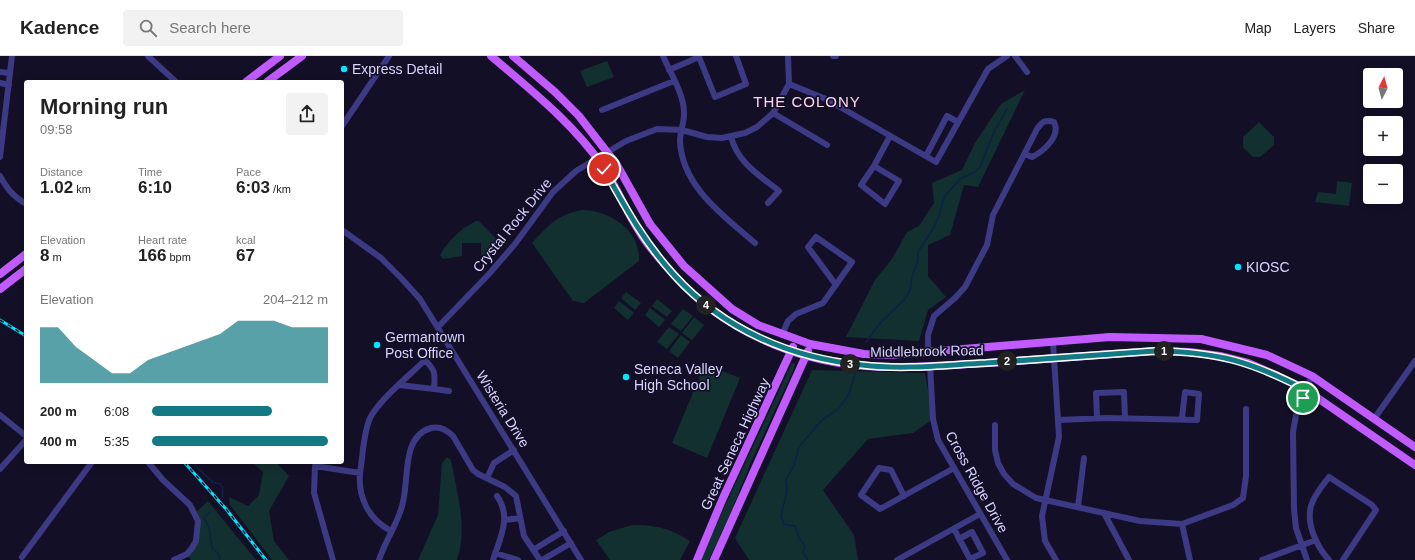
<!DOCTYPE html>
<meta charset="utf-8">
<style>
body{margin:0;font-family:Helvetica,sans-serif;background:#f2f2f2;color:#222;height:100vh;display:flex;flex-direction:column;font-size:15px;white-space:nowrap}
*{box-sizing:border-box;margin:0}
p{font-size:13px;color:#767676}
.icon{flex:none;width:22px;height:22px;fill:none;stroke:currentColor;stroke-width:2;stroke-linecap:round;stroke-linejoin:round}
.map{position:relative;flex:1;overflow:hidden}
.sheet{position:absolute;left:24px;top:24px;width:320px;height:384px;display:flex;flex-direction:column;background:#fff;border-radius:4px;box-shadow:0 2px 10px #0003}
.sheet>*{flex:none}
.needle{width:26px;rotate:6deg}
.controls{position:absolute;left:1363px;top:12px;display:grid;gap:8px}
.controls a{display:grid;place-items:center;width:40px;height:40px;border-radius:4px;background:#fff;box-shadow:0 2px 10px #0003;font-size:20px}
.pin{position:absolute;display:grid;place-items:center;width:34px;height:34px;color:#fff;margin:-17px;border:2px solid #fff;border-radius:50%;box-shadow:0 1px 4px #0007}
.km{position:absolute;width:20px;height:20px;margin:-10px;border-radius:50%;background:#222;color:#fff;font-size:11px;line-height:20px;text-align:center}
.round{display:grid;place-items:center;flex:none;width:42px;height:42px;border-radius:4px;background:#f2f2f2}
.head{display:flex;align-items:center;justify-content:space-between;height:68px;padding:0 16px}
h1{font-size:22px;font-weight:600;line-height:30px}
.metrics{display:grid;grid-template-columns:repeat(3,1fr);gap:6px;height:68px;padding:4px 16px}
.metrics div{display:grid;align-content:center}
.metrics b{font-size:17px;font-weight:600}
.metrics small{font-size:11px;font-weight:400}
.metrics p{font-size:11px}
.chart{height:112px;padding:8px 16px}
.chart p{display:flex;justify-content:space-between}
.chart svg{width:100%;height:72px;margin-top:4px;fill:#137a85;opacity:.7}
ul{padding:0 16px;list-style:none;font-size:13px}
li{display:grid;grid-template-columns:64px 48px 1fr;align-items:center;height:30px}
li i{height:10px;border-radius:5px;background:#137a85}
header{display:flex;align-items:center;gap:24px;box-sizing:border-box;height:56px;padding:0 20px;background:#fff;border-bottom:1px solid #e0e0e0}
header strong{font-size:19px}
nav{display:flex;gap:22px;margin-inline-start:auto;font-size:14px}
.search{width:280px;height:36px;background:#f2f2f2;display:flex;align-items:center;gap:10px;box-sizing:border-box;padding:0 14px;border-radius:4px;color:#767676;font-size:15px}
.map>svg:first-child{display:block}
.green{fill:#12302f}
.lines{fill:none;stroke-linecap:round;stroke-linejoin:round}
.stream{stroke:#0c2248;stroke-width:1.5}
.minor{stroke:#3d3a85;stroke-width:6}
.major{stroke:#c25bff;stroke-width:8}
.rail-casing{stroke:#00e5ff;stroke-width:3}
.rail{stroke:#130f26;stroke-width:1.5;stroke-dasharray:4.5;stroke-linecap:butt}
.route-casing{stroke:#fff;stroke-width:8}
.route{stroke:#137a85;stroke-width:5}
.poi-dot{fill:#00e5ff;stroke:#130f26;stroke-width:1.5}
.labels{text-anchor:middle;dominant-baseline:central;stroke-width:3.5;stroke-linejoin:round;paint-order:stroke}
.poi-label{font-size:14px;fill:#d9d4ff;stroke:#130f26;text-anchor:start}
.street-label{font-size:14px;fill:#d9d4ff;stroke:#130f26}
.neighbourhood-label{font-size:15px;letter-spacing:1px;fill:#ffd6f0;stroke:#130f26}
</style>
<header>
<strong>Kadence</strong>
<div class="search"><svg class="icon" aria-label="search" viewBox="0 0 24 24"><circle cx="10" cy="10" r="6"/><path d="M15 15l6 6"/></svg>Search here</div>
<nav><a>Map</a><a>Layers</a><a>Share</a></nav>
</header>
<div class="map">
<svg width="1415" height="504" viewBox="0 0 1415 504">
<rect width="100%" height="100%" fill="#130f26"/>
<path class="green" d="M607 5 614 21 587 31 580 15Z
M1025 34 978 131 964 129 950 179 928 189V220L946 241 928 254 919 285 846 281 875 224 892 203 907 176 919 170 934 147 932 127 962 114 975 87 1001 48Z
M1259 66 1274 81V89L1260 101H1253L1243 91V81Z
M1337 125 1352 127 1349 150 1315 146 1318 136 1336 138Z
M582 154C610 154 641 175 639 205L584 247 573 245 532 187C549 169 556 159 582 154Z
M476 165H479L499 186 500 190 489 202 481 200V187H462V200L443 203 440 199C449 184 460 173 476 165Z
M626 236 641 247 635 254 621 242Z
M657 243 672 255 667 261 652 250Z
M619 245 634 257 628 264 614 252Z
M650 252 665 264 659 271 645 259Z
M683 253 693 260 681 275 671 268Z
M694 261 704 269 692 284 682 277Z
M669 271 679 278 667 293 657 286Z
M681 279 690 286 678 302 669 295Z
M792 307 795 308 793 315 751 406 733 451 709 504H700Z
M705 308 740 322 707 402 672 387Z
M812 314 925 317 933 363 913 377 868 383 823 434 854 479 858 504H749L735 482Z
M447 401 451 404C457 437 468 472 457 504H418L438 459 442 407Z
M252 406H276L289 420 269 455 274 485 289 504H272L230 449 229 441 248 450 259 439 263 416Z
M208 445 256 504H191L187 498 196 485 195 457Z
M632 469C655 469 670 472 690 485L680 504H610L596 484 609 476Z"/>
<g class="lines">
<path class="stream" d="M866 286 881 266 904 244 910 234 912 221 918 205V196L934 171 940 157 944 141 960 123 975 116 980 111 994 76 1007 53
M192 406 212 426 220 428 223 432 222 442
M210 456 204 462 209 472 212 492 219 498 220 504
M808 504 803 497 805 490 799 482 795 470 784 468 781 460 787 435 786 424 794 409 799 391 821 365 839 352 849 338 856 315"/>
<path class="minor" d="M148 0 176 26
M663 0C670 16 683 37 684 55 685 65 680 75 680 85 682 131 724 160 755 187
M833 0H836
M1015 0 1027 16
M669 14 699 1 715 41 746 28 736 0
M0 16 10 17
M0 27 9 29
M789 28 826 43 936 106 988 13 1007 0
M602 54 674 25
M773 57 827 89
M342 70 389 0
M731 81C738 107 759 119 779 135L768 147
M926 100 947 60 958 66
M0 101 12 0
M874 110 899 125 885 148 861 129 874 110 890 80
M0 120C7 133 13 140 26 148
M342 174 381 202 402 223 420 243 581 504
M438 271 489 218 515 188 553 136 576 115 626 85 657 73 682 74 707 81 722 82 745 77 757 71 773 57 789 28 788 0
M782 279 788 265 796 258 823 247 852 206 816 181 808 191 836 229
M1053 286 1059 381 1042 460 1045 485 1056 504
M928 295V279L934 260 955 242 965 231 987 189 993 159 1037 73C1042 66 1045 63 1054 66 1061 80 1044 95 1032 101L1025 98
M930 310 933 363 938 384 1007 504
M434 333 449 335
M0 359 26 380
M1097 362 1096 337 1124 336 1125 362
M1374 363 1415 305
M1059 364 1106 362 1197 364 1199 338 1185 336 1182 362
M995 369V394L998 407 1004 418 1013 428 1036 442 1140 465 1182 468 1233 449 1243 442 1246 420V353
M148 406 163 424 190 449 198 465 196 485 192 492 187 498 174 504
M0 413 26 384
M360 417C363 400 363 378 370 362 379 344 410 319 425 304 436 315 435 318 434 333L399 329
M487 422 494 407 514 394
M904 440 891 414 879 412 861 439 880 453 954 412
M1078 451 1084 402
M1104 457 1129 504
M505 464 520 462
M1182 468 1190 504
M954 473 970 503 983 497 972 476 959 483
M533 494 564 475
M495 497 518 504
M22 501 92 406
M333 504 314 437 315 410 360 417C358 441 368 463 391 475
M379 504C385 485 397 469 402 450 410 426 400 381 431 372 439 370 447 374 453 380L473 414 478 418 505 431 516 440 524 480 540 504
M493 504C500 482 512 461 497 440
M542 504 571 487
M897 504 980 458
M1262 504 1316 484
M1307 504 1296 472 1294 453 1293 376 1296 359 1312 320
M1329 504C1317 491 1306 468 1311 450 1314 439 1323 429 1329 421L1372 449 1376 454 1343 504"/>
<path class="major" d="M491 0C531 34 574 68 604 112 617 132 626 155 639 175 648 191 662 205 674 219 723 273 792 304 864 310 905 313 947 309 988 307 1044 303 1099 299 1155 295L1190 296 1220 300 1248 307 1278 320 1306 334 1415 409
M513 0 555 36 579 60 617 109 650 168 684 210 732 253 758 269 810 288 864 298 890 299 1110 281 1201 283 1267 299 1312 320 1415 391
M246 26 280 0
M267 26 302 0
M0 218 26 198
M0 233 26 213
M697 504 723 442 793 291
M714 504 808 295"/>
<g class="rail-casing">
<path id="rail" d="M0 264 26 280
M184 406 226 453 266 504"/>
</g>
<use href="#rail" class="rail"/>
</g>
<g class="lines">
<g class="route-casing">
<path id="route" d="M604 113C625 151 644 186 674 219 723 273 790 302 862 309 903 314 945 309 986 307 1043 303 1099 299 1155 295 1218 296 1250 305 1306 334L1303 342"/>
</g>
<use href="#route" class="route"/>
</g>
<g class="poi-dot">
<circle cx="344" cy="13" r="4"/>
<circle cx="1238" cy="211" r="4"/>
<circle cx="377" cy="289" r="4"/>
<circle cx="626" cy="321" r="4"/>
</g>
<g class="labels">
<g class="poi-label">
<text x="352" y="13">Express Detail</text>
<text x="1246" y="211">KIOSC</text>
<text x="385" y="281">Germantown<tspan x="385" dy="16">Post Office</tspan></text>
<text x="634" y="313">Seneca Valley<tspan x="634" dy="16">High School</tspan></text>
</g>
<g class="street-label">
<text transform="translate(512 169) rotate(-51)">Crystal Rock Drive</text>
<text transform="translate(927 295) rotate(-1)">Middlebrook Road</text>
<text transform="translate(503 353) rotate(58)">Wisteria Drive</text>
<text transform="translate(735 388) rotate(-65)">Great Seneca Highway</text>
<text transform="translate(977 426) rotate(61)">Cross Ridge Drive</text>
</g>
<g class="neighbourhood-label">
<text x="807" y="45">THE COLONY</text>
</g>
</g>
</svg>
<div class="controls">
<a><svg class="needle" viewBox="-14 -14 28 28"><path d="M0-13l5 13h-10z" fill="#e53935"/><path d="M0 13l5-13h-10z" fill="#767676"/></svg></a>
<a>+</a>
<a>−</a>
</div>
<div class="pin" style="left:1303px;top:342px;background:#1e9e55"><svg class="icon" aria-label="arrive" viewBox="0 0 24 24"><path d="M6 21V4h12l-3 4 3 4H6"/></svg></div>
<div class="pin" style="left:604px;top:113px;background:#d93025"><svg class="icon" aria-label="check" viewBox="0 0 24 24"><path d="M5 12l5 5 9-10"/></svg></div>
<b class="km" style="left:1164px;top:295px">1</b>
<b class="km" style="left:1007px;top:305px">2</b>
<b class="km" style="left:850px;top:308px">3</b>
<b class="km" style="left:706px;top:249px">4</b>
<section class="sheet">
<div class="head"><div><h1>Morning run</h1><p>09:58</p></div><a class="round"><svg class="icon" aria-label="share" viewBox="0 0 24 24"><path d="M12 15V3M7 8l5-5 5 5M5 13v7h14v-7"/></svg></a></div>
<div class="metrics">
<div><p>Distance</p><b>1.02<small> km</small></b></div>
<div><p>Time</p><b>6:10</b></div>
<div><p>Pace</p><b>6:03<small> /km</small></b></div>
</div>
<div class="metrics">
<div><p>Elevation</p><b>8<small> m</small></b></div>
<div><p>Heart rate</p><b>166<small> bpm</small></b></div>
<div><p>kcal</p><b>67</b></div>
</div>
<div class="chart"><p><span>Elevation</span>204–212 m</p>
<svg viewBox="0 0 160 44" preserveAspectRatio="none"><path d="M0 44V10L10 10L20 22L30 30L40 38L50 38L60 30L70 26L80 22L90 18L100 14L110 6L120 6L130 6L140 10L150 10L160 10V44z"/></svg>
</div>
<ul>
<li><b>200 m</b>6:08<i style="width:68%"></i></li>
<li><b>400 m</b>5:35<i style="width:100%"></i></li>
</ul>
</section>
</div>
